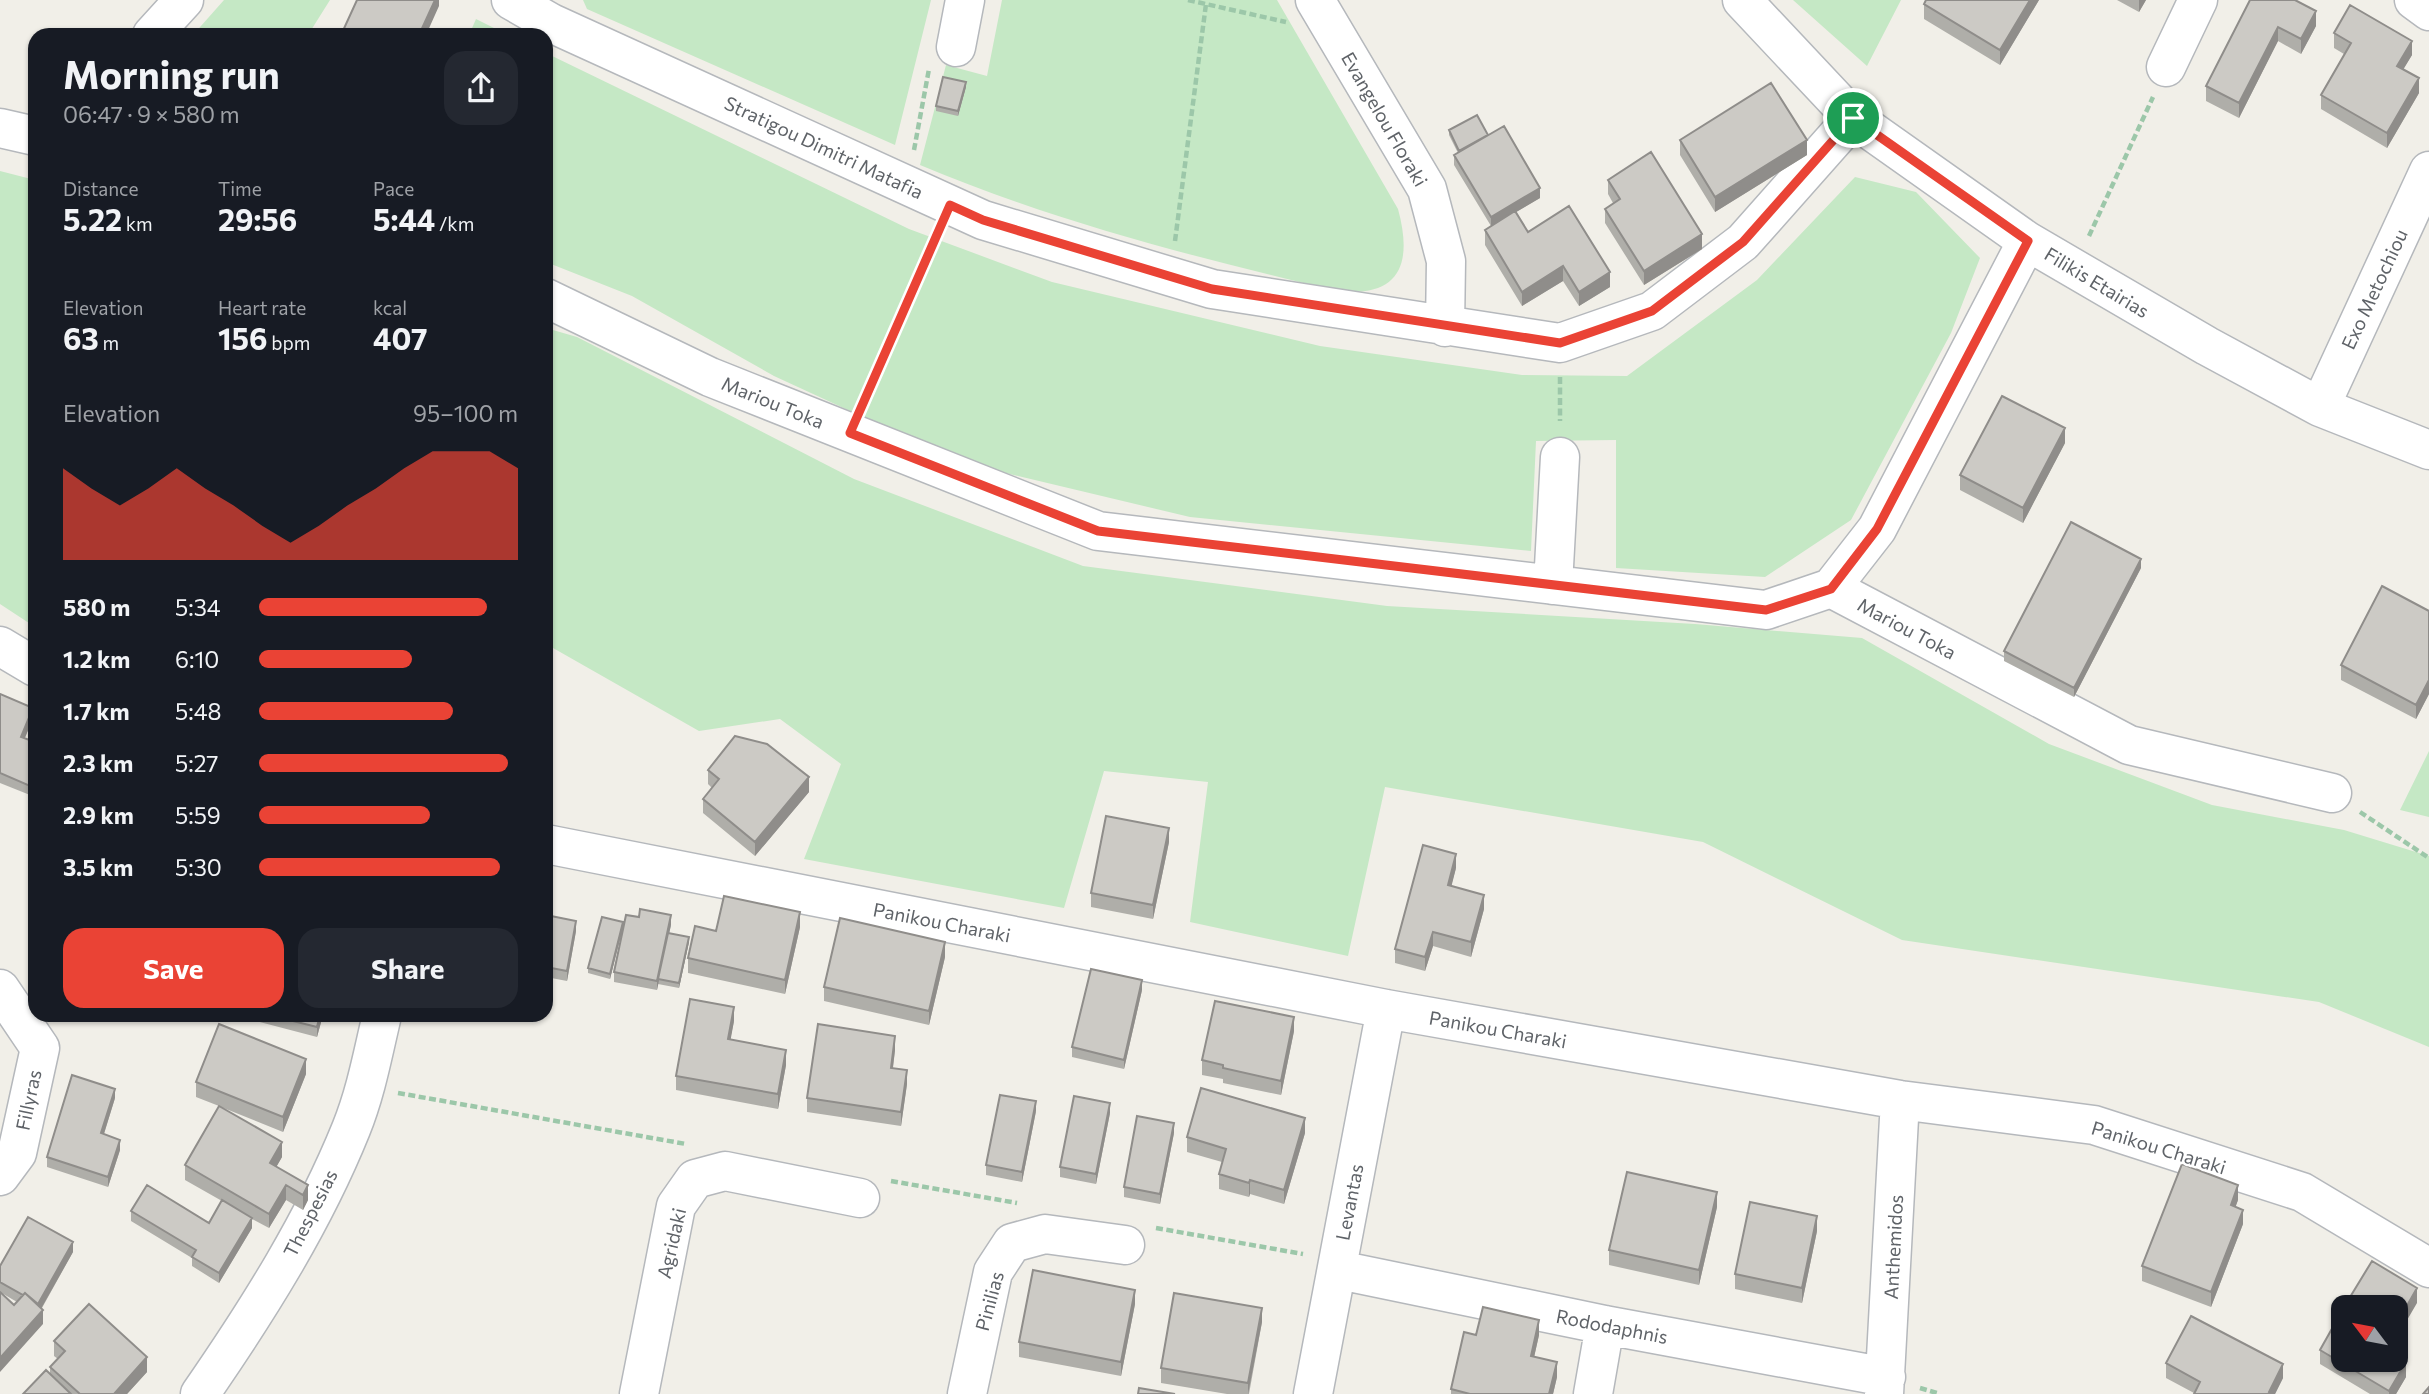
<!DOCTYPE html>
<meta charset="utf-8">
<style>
body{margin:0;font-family:Commissioner,sans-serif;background:#242831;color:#f1f3f6;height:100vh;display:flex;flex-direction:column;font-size:26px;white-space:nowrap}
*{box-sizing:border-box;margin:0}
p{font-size:23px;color:#9ea1a6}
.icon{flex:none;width:38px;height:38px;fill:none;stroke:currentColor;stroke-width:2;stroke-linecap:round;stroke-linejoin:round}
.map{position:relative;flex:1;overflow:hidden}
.drawer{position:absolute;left:28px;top:28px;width:525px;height:994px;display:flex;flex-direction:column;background:#171b24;border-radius:21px;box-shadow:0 2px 5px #0004}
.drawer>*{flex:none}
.needle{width:46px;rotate:302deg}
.buttons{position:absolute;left:2331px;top:1295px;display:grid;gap:14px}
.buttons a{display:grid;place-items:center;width:77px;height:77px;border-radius:14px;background:#171b24;box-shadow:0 2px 5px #0004;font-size:35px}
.pin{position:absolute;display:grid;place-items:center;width:60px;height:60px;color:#fff;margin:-30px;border:4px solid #fff;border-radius:50%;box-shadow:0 2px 7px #0007}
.round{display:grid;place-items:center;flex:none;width:74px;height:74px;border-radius:21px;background:#242831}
.overview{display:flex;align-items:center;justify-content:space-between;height:119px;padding:0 35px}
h1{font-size:38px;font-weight:700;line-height:52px}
.figures{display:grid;grid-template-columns:repeat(3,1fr);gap:10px;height:119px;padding:7px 35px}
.figures div{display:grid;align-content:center}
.figures b{font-size:30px;font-weight:700}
.figures small{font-size:19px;font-weight:400}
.figures p{font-size:19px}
.chart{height:196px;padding:14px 35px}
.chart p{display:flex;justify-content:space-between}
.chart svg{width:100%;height:126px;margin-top:7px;fill:#ea4335;opacity:.7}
.button{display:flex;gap:14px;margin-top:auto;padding:14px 35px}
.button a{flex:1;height:80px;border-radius:21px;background:#ea4335;color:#fff;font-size:28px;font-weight:700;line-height:80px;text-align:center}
.button a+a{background:#242831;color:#f1f3f6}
ul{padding:0 35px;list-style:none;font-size:23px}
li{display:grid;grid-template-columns:112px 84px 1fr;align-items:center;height:52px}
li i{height:18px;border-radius:9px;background:#ea4335}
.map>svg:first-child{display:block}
.green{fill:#c5e8c5}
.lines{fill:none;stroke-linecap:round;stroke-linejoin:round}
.minor-casing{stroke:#b5b8bc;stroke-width:41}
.path{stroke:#9cc7a9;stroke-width:4.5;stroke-dasharray:7 3.5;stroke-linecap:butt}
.minor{stroke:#fff;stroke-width:38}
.wall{fill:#afaea9}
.shaded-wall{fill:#8f8d8a}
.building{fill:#cccac5;stroke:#8f8d8a;stroke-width:2}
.route-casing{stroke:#fff;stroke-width:14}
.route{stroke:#ea4335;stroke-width:9}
.labels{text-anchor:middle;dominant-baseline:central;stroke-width:5;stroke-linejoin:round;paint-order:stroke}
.street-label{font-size:19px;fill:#5f6368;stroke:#fff}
</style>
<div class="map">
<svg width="2429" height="1394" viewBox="0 0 2429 1394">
<rect width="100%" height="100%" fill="#f1efe8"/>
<path class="green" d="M224 0H330L308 35H193Z
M583 0H931L895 145 587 9Z
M1002 0H1277L1398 209C1413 264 1400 298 1337 291 1194 257 1056 222 920 165L946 65 987 76Z
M1793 0H1901L1867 66Z
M476 19 508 35H469Z
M546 53 909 229 1052 282 1320 346 1522 375 1627 376 1757 280 1855 177 1916 192 1980 258 1951 333 1851 520 1765 577 1616 568V440L1536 441 1531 551 1190 517 963 463 774 376 632 296 546 262Z
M0 171 35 180V627L0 604Z
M546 328 577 337 854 479 1083 566 1387 606 1695 624 1862 638 2049 744 2212 805 2344 830 2429 856V1047L2319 1002 1902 940 1703 842 1385 787 1348 956 1190 922 1208 782 1104 771 1064 908 804 859 841 764 780 719 699 731 546 644Z
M2429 751V817L2400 810Z"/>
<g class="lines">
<g class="minor-casing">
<path id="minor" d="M511 0 551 23 983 220 1212 289 1560 343 1652 311 1743 242 1853 118
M1315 0 1427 189 1446 261 1445 327
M1742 0 1853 118 2027 241 2207 346 2320 407 2429 450
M2414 0 2429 11
M152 35 184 0
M956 47 965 0
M2166 67 2198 0
M0 128 35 136
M546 298 710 377 1098 531 1766 610 1831 588 2129 745 2332 793
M2320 407 2429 171
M1553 585 1560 457
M1831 588 1877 529 2027 241
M0 646 35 667
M546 844 1386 1009 1900 1100 2094 1125 2302 1192 2429 1268
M0 989 40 1048 17 1153 0 1176
M1339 1270 1605 1325 1886 1377
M200 1394C258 1310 313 1223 351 1129 366 1092 373 1053 382 1015
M639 1394 676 1206 695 1179 725 1171 860 1198
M967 1394 993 1272 1012 1243 1045 1234 1125 1245
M1313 1394 1386 1009
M1593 1394 1605 1325
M1884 1394 1900 1100"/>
</g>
<path class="path" d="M1188 0 1286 22
M914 150 929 69
M2089 236 2153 97
M1175 241 1206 4
M1560 377V421
M865 400 937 235
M2360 812 2429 858
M398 1093 686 1144
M891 1181 1017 1203
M1156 1228 1303 1254
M1920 1388 1940 1394"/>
<use href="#minor" class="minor"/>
</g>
<path class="wall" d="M1926 0H2039L2000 65 1924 19V4Z
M2117 0H2146L2139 12Z
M2250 0 2316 26 2301 54 2278 41 2239 118 2206 101V86Z
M2334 33 2412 55 2403 69 2419 93 2387 148 2321 109V95L2344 54 2334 48Z
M966 87 958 116 936 111V106Z
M1449 130 1488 135 1540 198 1516 212 1528 232 1610 287 1579 306 1563 281 1522 306 1485 245V230L1491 226 1454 165V155L1458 153 1449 135Z
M1680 140 1807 155 1715 212 1680 155Z
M1608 180 1702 249 1644 285 1605 223V209L1613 203 1608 194Z
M2065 443 2023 523 1960 490V475Z
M2141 568 2074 697 2004 661V651Z
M2429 611V694L2416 719 2341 680V665Z
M0 694 33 718 25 738 35 742V784L30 795 0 783Z
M708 770 809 792 755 856 703 813V799L712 788 708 784Z
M1169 842 1153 919 1091 907V893Z
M1456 868 1451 886 1484 909 1471 957 1433 946 1425 971 1395 963V949Z
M671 925 669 933 689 942 679 988 658 984V983L657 990 614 982V972Z
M623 927 610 979 588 973V968Z
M800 927 785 994 688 973V958L716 931Z
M576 931 567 981 546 977V942Z
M945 957 929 1025 824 1001V987Z
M1142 990 1124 1069 1072 1057V1047Z
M244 1015H323L317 1037 244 1018Z
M734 1021 730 1040 786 1065 778 1109 676 1090V1076Z
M1294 1031 1281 1095 1223 1083V1079L1202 1075V1060Z
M895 1050 893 1068 907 1084 901 1126 807 1112V1098Z
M306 1074 283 1132 221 1107 282 1157 276 1167 308 1200 303 1210 286 1200 269 1228 252 1219V1228L219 1283 192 1266V1258L131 1221V1211L209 1223 222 1201 185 1180V1165L219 1106 196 1097V1082Z
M115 1098 104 1134 120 1150 108 1187 47 1167V1157Z
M1036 1111 1022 1182 986 1175V1165Z
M1110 1113 1096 1184 1060 1177V1167Z
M1174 1133 1160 1204 1124 1197V1187Z
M1305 1133 1284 1204 1250 1194 1249 1197 1219 1189V1174L1222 1162 1187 1152V1137Z
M2238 1200 2235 1207 2243 1224 2211 1307 2142 1281V1266Z
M1717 1207 1699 1285 1609 1265V1250Z
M1817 1231 1802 1303 1735 1289V1274Z
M73 1252 42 1308 43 1324 14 1305 17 1302 0 1292V1266Z
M1135 1304 1121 1376 1019 1357V1342Z
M1262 1322 1249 1394H1227L1161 1383V1368Z
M1476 1335H1539L1534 1357 1557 1377 1553 1394H1451V1389Z
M54 1341 147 1372 127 1394H23L50 1374V1367L58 1359 54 1356Z
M2320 1350 2406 1377 2396 1394H2370L2320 1364Z
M2166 1363 2283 1378 2275 1394H2194V1393L2166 1378Z"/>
<path class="shaded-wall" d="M435 0H439V6L426 35H419Z
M2030 0H2039L2000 65V50Z
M2139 0H2146L2139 12Z
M2316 11V26L2301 54V39Z
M2278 27V41L2239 118V103Z
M2412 41V55L2397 80V66Z
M2419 78V93L2387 148V133Z
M966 82V87L958 116V111Z
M1807 140V155L1715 212V197Z
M1540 188V198L1491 227V217Z
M1702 234V249L1644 285V271Z
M1563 266V281L1522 306V292Z
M1610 272V287L1579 306V292Z
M2065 428V443L2023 523V508Z
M2141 559V568L2074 697V688Z
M2429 680V694L2416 719V705Z
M33 708V718L21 747V737Z
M35 774V784L30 795V786Z
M809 777V792L755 856V842Z
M1169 828V842L1153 919V905Z
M1456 854V868L1448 900V885Z
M1484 895V909L1471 957V942Z
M800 912V927L785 994V980Z
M671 915V925L657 990V981Z
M576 921V931L567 981V971Z
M623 922V927L610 979V974Z
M1433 932V946L1425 971V957Z
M689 937V942L679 988V983Z
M945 942V957L929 1025V1011Z
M1142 980V990L1124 1069V1060Z
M734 1007V1021L728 1054V1039Z
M320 1015H323L317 1037V1027Z
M1294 1017V1031L1281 1095V1081Z
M895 1036V1050L891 1082V1068Z
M786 1050V1065L778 1109V1094Z
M306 1059V1074L283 1132V1117Z
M907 1070V1084L901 1126V1112Z
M115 1089V1098L101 1143V1133Z
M1036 1101V1111L1022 1182V1172Z
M1110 1103V1113L1096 1184V1174Z
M1305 1118V1133L1284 1204V1190Z
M1174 1123V1133L1160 1204V1194Z
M120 1140V1150L108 1187V1177Z
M282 1142V1157L270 1178V1163Z
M1250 1180V1194L1249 1197V1183Z
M286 1185V1200L269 1228V1214Z
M308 1185V1200L303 1210V1195Z
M2238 1185V1200L2231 1220V1205Z
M1717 1192V1207L1699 1285V1270Z
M2243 1210V1224L2211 1307V1292Z
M1817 1216V1231L1802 1303V1288Z
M252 1218V1228L219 1283V1273Z
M73 1242V1252L38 1314V1304Z
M2417 1288V1303L2396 1339V1325Z
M1135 1290V1304L1121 1376V1362Z
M1262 1308V1322L1248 1394V1383Z
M43 1310V1324L0 1372V1358Z
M1539 1320V1335L1531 1371V1356Z
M147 1357V1372L127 1394H114Z
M1557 1362V1377L1553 1394H1549Z
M2406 1362V1377L2396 1394H2389V1391Z
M2283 1364V1378L2275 1394H2269V1392Z"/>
<path class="building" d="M357 0H435L419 35H341Z
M1926 0H2030L2000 50 1924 4Z
M2250 0H2295L2316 11 2301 39 2278 27 2239 103 2206 86Z
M2350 5 2412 41 2397 66 2419 78 2387 133 2321 95 2351 43 2334 33Z
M943 77 966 82 958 111 936 106Z
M1771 83 1807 140 1715 197 1680 140Z
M1477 115 1488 135 1459 151 1449 130Z
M1504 126 1540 188 1491 217 1454 155Z
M1651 152 1702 234 1644 271 1605 209 1620 199 1608 180Z
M1569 206 1610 272 1579 292 1563 266 1522 292 1485 230 1515 211 1528 232Z
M2002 396 2065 428 2023 508 1960 475Z
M2071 522 2141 559 2074 688 2004 651Z
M2382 586 2429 611V680L2416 705 2341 665Z
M0 694 33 708 21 737 35 742V774L30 786 0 773Z
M735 736 767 744 809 777 755 842 703 799 719 779 708 770Z
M1106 816 1169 828 1153 905 1091 893Z
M1423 845 1456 854 1448 885 1484 895 1471 942 1433 932 1425 957 1395 949Z
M724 896 800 912 785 980 688 958 695 926 716 931Z
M640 909 671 915 657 981 614 972 626 915 639 917Z
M551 916 576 921 567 971 546 967V942Z
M602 917 623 922 610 974 588 968Z
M840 918 945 942 929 1011 824 987Z
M668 933 689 937 679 983 658 979Z
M1091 969 1142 980 1124 1060 1072 1047Z
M690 999 734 1007 728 1039 786 1050 778 1094 676 1076Z
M1215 1001 1294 1017 1281 1081 1223 1068V1065L1202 1060Z
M269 1015H320L317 1027Z
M219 1024 306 1059 283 1117 196 1082Z
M818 1024 895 1036 891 1068 907 1070 901 1112 807 1098Z
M72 1075 115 1089 101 1133 120 1140 108 1177 47 1157Z
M1201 1088 1305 1118 1284 1190 1250 1180 1249 1183 1219 1174 1226 1149 1187 1137Z
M1000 1095 1036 1101 1022 1172 986 1165Z
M1074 1096 1110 1103 1096 1174 1060 1167Z
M219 1106 282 1142 270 1163 308 1185 303 1195 286 1185 269 1214 185 1165Z
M1137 1116 1174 1123 1160 1194 1124 1187Z
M2182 1164 2238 1185 2231 1205 2243 1210 2211 1292 2142 1266Z
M1627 1172 1717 1192 1699 1270 1609 1250Z
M147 1185 209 1223 222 1200 252 1218 219 1273 192 1257 196 1250 131 1211Z
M1750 1202 1817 1216 1802 1288 1735 1274Z
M28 1217 73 1242 38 1304 25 1293 23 1295 0 1282V1266Z
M2372 1261 2417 1288 2396 1325V1307H2344Z
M1033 1270 1135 1290 1121 1362 1019 1342Z
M0 1292 14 1305 25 1293 43 1310 0 1358Z
M1174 1293 1262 1308 1248 1383 1161 1368Z
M89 1304 147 1357 114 1394H80L50 1367 65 1351 54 1341Z
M1483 1307 1539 1320 1531 1356 1557 1362 1549 1394H1470L1451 1389 1464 1332 1476 1335Z
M2343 1309V1360H2396V1357L2406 1362 2389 1391 2320 1350Z
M2191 1316 2283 1364 2269 1392 2273 1394H2194L2200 1382 2166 1363Z
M46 1370 71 1394H23Z
M2429 1387V1394H2423Z
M1139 1388 1175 1394H1138Z"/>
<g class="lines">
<g class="route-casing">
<path id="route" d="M1853 118 2028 241 1877 529 1831 589 1766 610 1098 531 850 433 950 205 983 220 1212 289 1560 343 1652 311 1743 242Z"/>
</g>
<use href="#route" class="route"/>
</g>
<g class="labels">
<g class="street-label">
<text transform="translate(1385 119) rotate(60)">Evangelou Floraki</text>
<text transform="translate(824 147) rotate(25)">Stratigou Dimitri Matafia</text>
<text transform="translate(2097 282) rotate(31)">Filikis Etairias</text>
<text transform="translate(2374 289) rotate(-65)">Exo Metochiou</text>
<text transform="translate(773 402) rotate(22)">Mariou Toka</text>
<text transform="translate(1907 628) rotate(28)">Mariou Toka</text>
<text transform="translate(942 922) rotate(11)">Panikou Charaki</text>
<text transform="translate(1498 1029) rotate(10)">Panikou Charaki</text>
<text transform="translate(28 1100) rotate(-78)">Fillyras</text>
<text transform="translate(2159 1147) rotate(17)">Panikou Charaki</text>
<text transform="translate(1349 1202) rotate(-79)">Levantas</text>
<text transform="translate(310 1213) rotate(-63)">Thespesias</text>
<text transform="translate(671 1243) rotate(-77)">Agridaki</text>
<text transform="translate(1893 1247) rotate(-87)">Anthemidos</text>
<text transform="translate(989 1301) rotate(-75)">Pinilias</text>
<text transform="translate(1612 1326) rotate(11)">Rododaphnis</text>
</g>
</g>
</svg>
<div class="buttons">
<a><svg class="needle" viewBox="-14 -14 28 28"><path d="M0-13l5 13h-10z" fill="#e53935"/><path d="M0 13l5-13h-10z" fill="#9ea1a6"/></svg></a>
</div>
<div class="pin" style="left:1853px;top:118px;background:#1e9e55"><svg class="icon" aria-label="arrive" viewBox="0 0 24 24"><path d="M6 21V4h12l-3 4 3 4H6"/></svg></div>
<section class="drawer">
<div class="overview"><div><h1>Morning run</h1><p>06:47 · 9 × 580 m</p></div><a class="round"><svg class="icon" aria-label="share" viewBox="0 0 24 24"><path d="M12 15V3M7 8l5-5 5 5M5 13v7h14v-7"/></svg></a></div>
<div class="figures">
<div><p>Distance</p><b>5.22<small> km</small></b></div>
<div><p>Time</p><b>29:56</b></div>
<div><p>Pace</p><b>5:44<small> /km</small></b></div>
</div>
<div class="figures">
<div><p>Elevation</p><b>63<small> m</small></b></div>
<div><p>Heart rate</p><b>156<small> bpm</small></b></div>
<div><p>kcal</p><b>407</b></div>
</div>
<div class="chart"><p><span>Elevation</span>95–100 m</p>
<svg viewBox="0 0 160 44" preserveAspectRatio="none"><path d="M0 44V12L10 19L20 25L30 19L40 12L50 19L60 25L70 32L80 38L90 32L100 25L110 19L120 12L130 6L140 6L150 6L160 12V44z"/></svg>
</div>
<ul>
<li><b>580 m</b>5:34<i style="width:88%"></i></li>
<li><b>1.2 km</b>6:10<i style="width:59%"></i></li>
<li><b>1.7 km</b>5:48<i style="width:75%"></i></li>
<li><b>2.3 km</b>5:27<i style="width:96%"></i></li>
<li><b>2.9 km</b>5:59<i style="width:66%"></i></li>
<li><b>3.5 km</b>5:30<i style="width:93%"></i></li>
</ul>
<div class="button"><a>Save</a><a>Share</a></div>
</section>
</div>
